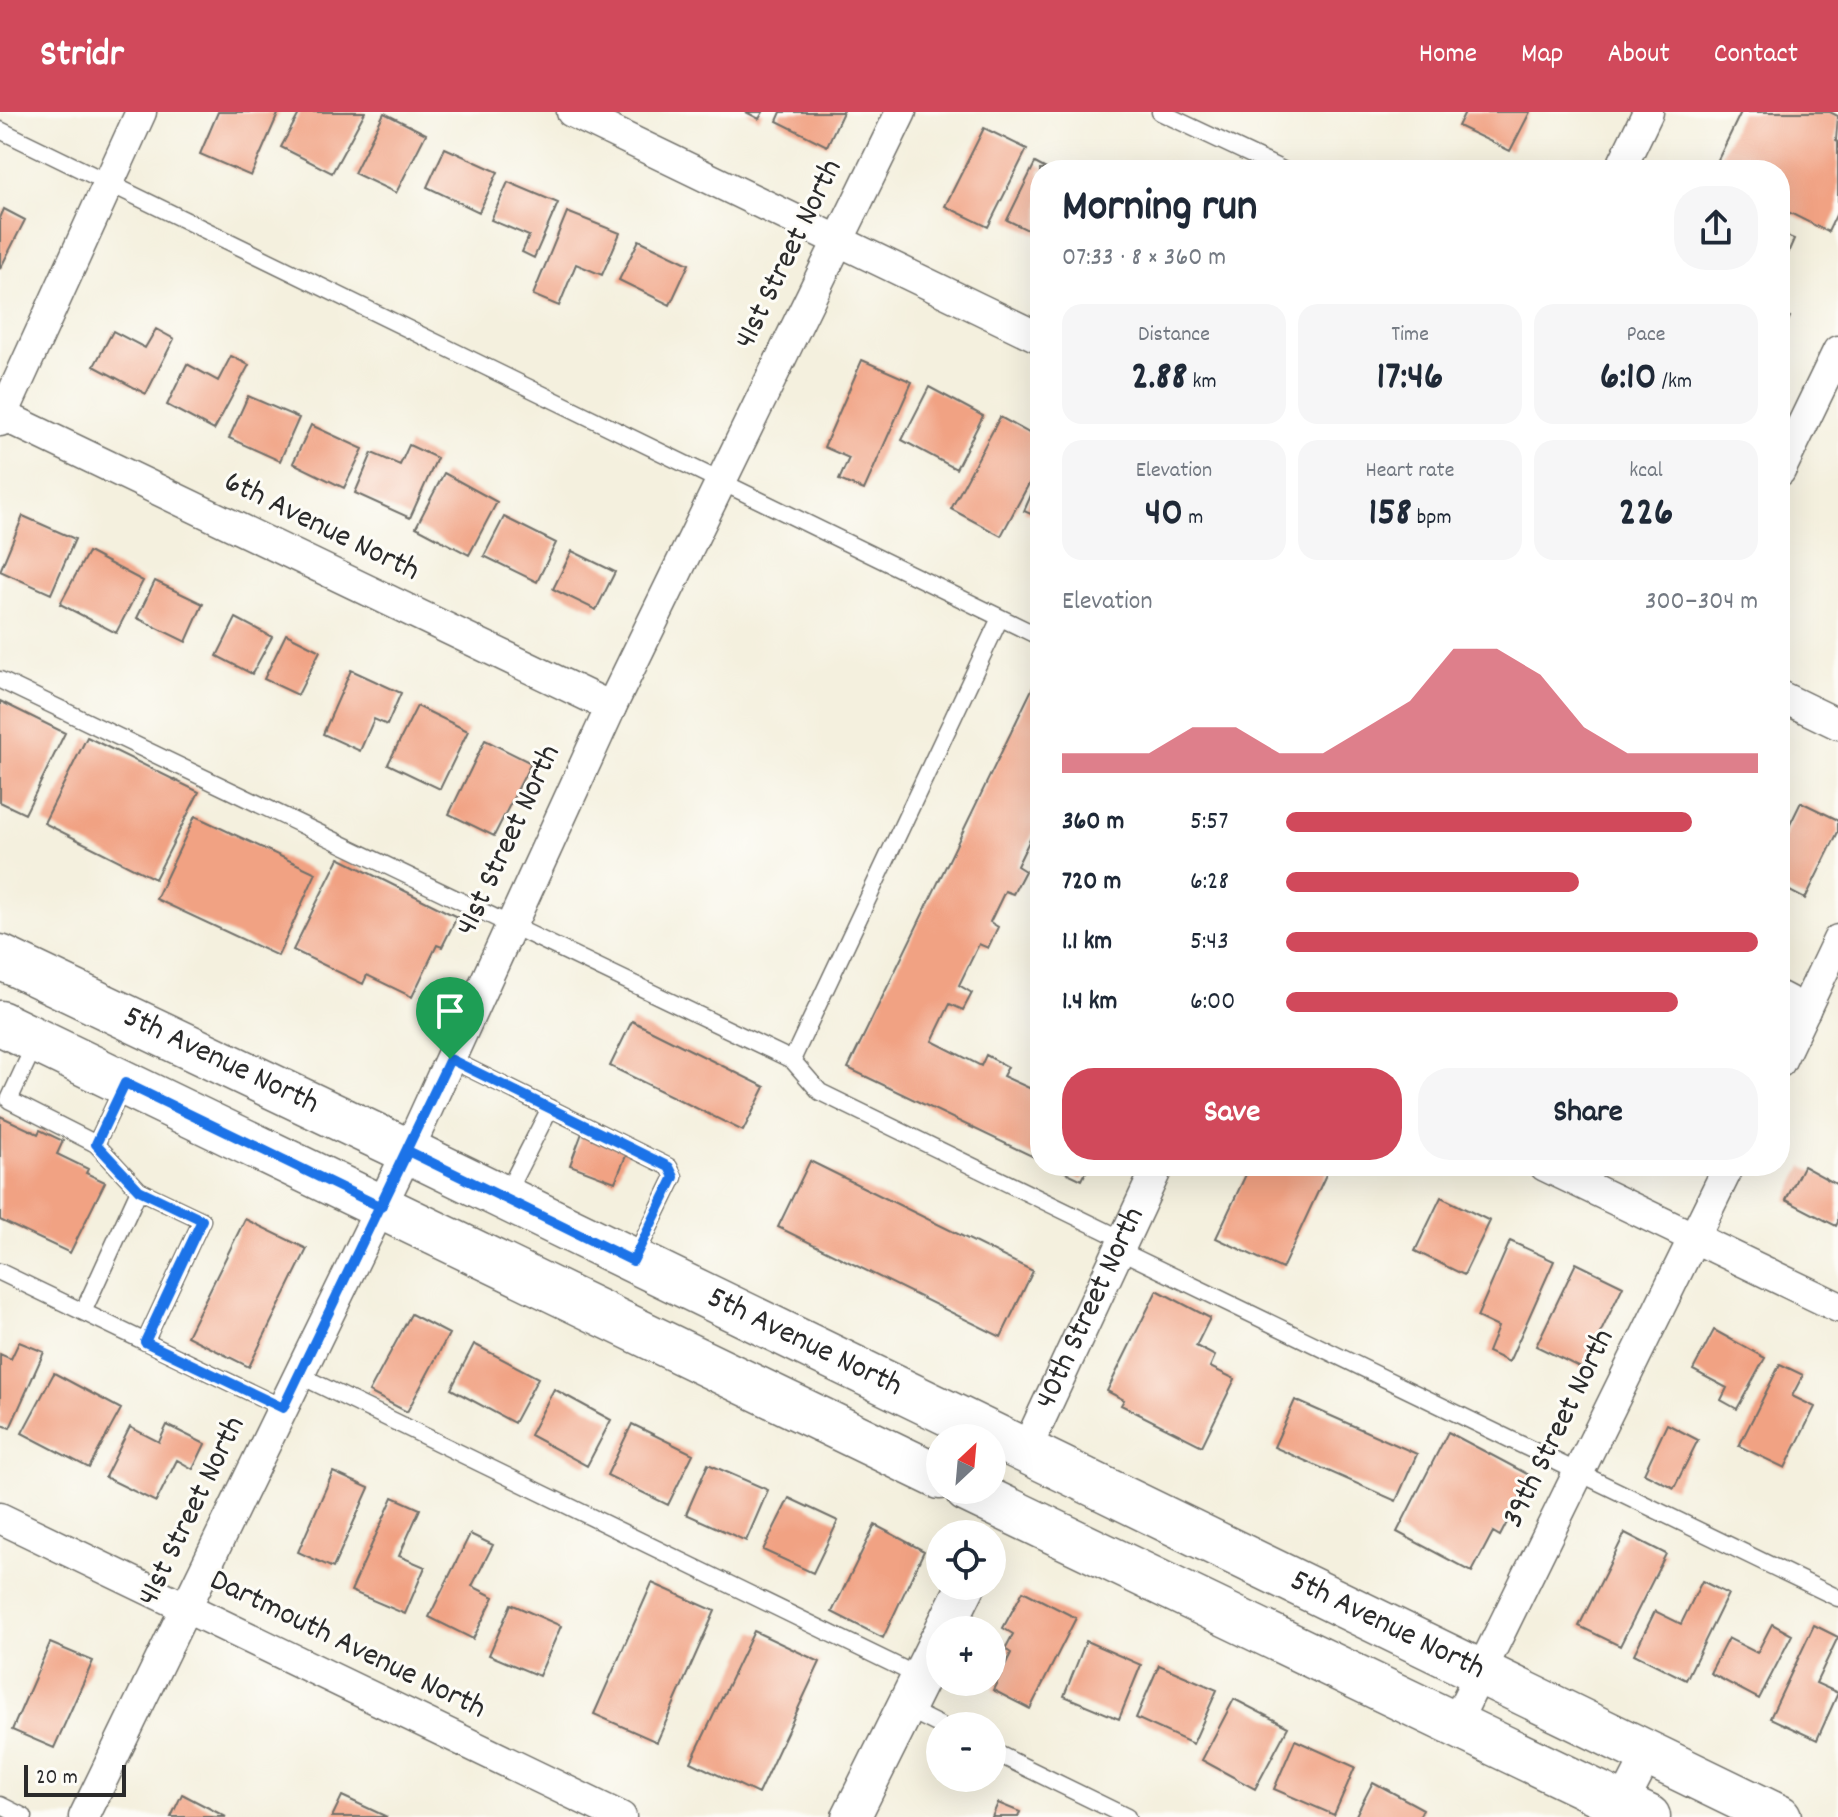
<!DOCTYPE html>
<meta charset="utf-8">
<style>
body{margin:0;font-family:Dekko,sans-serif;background:#f6f6f7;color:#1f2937;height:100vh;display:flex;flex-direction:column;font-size:30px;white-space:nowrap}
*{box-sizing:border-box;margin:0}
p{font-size:26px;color:#747a83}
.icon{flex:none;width:44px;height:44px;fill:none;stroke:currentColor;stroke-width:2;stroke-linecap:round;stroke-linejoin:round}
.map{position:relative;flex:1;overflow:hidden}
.details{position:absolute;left:1030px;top:48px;width:760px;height:1016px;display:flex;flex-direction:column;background:#fff;border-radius:32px;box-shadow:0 8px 32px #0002}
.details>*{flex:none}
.needle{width:52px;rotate:26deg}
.controls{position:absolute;left:926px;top:1312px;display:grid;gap:16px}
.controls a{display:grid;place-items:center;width:80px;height:80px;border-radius:50%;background:#fff;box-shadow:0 8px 32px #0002;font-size:40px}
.scale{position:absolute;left:24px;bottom:20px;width:102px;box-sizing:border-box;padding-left:8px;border:4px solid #2b2b2b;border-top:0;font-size:22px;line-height:28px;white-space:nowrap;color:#2b2b2b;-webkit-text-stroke:6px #fdfcf7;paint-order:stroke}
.pin{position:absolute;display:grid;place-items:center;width:68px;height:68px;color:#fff;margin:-82px -34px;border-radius:50% 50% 50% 0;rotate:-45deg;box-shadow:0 0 8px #0007}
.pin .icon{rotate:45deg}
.round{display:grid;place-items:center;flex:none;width:84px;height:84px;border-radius:32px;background:#f6f6f7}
.headline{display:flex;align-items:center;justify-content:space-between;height:136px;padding:0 32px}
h1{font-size:44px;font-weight:700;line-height:60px}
.figures{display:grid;grid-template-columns:repeat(3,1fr);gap:12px;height:136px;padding:8px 32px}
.figures div{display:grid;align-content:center;border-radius:20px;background:#f6f6f7;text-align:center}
.figures b{font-size:40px;font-weight:700}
.figures small{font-size:22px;font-weight:400}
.figures p{font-size:22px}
.chart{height:224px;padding:16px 32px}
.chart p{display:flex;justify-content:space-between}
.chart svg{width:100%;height:144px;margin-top:8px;fill:#d1495b;opacity:.7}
.button{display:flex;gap:16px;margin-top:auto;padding:16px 32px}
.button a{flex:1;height:92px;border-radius:32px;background:#d1495b;color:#fff;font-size:32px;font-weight:700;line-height:92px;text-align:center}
.button a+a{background:#f6f6f7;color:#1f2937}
ul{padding:0 32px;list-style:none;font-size:26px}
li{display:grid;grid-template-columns:128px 96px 1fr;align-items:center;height:60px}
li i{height:20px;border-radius:10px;background:#d1495b}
header{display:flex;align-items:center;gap:48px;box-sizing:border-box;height:112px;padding:0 40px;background:#d1495b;color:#fff}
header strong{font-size:38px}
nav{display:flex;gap:44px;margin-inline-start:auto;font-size:28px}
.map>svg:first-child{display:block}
.building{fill:#f1a283}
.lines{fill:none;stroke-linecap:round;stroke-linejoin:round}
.service-casing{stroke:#71706a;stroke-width:19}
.minor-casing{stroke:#71706a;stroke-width:33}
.tertiary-casing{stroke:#71706a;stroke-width:41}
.primary-casing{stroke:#71706a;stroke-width:47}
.service{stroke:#fff;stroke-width:16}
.minor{stroke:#fff;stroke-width:30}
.tertiary{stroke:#fff;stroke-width:38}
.primary{stroke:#fff;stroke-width:44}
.route-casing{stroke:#fff;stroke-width:16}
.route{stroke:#1a73e8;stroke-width:10}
.labels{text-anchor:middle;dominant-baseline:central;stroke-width:6;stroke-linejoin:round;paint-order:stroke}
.street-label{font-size:32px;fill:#2b2b2b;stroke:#fdfcf7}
</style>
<header>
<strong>Stridr</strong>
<nav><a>Home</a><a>Map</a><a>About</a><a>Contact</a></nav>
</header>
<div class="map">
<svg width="1838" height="1705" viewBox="0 0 1838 1705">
<rect width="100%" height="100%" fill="#fdfcf7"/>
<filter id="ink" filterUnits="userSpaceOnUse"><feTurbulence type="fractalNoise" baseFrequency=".0125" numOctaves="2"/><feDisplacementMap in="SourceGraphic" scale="16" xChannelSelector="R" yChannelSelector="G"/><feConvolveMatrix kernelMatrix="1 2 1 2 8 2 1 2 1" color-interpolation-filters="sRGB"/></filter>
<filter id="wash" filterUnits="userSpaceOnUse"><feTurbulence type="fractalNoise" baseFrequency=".006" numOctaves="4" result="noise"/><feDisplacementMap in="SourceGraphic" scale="32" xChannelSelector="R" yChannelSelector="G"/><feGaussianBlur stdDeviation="1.8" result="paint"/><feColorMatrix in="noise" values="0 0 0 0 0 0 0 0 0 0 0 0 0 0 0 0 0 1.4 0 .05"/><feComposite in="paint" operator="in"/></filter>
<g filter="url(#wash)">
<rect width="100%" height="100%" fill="#f4f0de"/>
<g id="blocks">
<path class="building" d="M218 0H279L251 64 200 42Z
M300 0H365L332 61 281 35Z
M746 0H763L759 7Z
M781 0H843L827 34 777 9Z
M1465 0H1530L1510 39 1458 14Z
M1741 0H1830L1838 4 1836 29 1838 30V99L1828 120 1780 96V58H1713Z
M384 1 426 22 396 81 354 61Z
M984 16 1027 37 988 115 945 94Z
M445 36 498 60 479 100 427 75Z
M1035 51 1048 58H1040V124L1007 108Z
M508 70 558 91 534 146 522 140 529 124 491 108Z
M4 97 25 108 0 157V106Z
M567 100 620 121 602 163 576 152 559 194 533 183Z
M1780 121 1794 127 1780 159Z
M639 128 689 152 670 193 619 168Z
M1780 200 1790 205 1780 227Z
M156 217 174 227 146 282 94 254 113 219 145 236Z
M231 244 249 253 214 318 167 293 187 252 218 269Z
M862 248 912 270 864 378 839 368 849 346 824 335Z
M929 275 983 304 956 357 902 328Z
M248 284 299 306 280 349 229 326Z
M1000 305 1040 327V351L1001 424 951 397Z
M311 313 363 337 344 376 293 351Z
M409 333 437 346 410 406 355 381 372 341 400 353Z
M444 361 497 390 469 443 416 415Z
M1040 363V406L1024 399Z
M23 404 75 427 51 482 0 459Z
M504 405 556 431 537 470 484 444Z
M572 439 615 460 596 498 553 477Z
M88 440 143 469 116 521 60 492Z
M155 469 203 492 186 530 137 506Z
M236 506 272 525 252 562 217 544Z
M286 522 320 539 298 583 264 567Z
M351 558 401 581 387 613 374 607 360 639 323 622Z
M1033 575 1040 578V717L1036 715 1017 754 1025 759 1013 782 1005 779 990 810 998 815 988 836 979 832 959 873 972 881 963 898 950 892 932 929 981 954 986 943 1008 955 1003 964 1040 981V1048L848 956Z
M0 589 65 621 25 702 0 690Z
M417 594 468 619 440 677 388 652Z
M87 625 199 680 155 767 44 711Z
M485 628 531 651 494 724 449 702Z
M1801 690 1838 708V720L1805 787 1780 774V733Z
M195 704 316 761 278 844 156 787Z
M339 746 457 805 442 835 437 833 412 885 367 863 363 872 293 838Z
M632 909 765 975 743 1019 610 954Z
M0 1004 38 1022 40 1018 63 1029 57 1042 88 1057 86 1061 105 1070 70 1141 0 1108Z
M582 1021 628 1039 615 1070 570 1053Z
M810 1049 1033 1159 1001 1225 778 1115Z
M1053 1054H1089L1082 1068Z
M1250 1054H1330L1282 1157 1216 1126Z
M1803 1054 1838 1073V1110L1836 1114 1786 1088Z
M1441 1085 1490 1109 1464 1163 1415 1139Z
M245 1107 307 1137 249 1255 187 1224Z
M1510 1129 1554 1149 1509 1250 1488 1240 1498 1215 1477 1205Z
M1576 1151 1623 1174 1583 1257 1536 1234Z
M1157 1178 1210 1206 1196 1234 1215 1244 1210 1255 1235 1267 1202 1334 1121 1293 1124 1288 1107 1279Z
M411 1202 449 1222 407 1300 369 1280Z
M1714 1218 1765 1246 1737 1297 1721 1288 1727 1276 1693 1258Z
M19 1230 44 1240 10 1316 0 1312V1242L11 1247Z
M474 1232 538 1266 514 1311 451 1277Z
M1780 1252 1803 1263 1792 1284 1815 1295 1785 1356 1739 1334Z
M54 1261 121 1297 89 1356 22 1321Z
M554 1277 611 1308 587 1354 530 1323Z
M1295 1288 1417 1342 1396 1389 1274 1335Z
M632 1312 693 1342 668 1393 607 1363Z
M1667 1312 1698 1328 1674 1376 1644 1361Z
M167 1313 205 1332 193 1357 177 1348 156 1390 105 1365 130 1315 159 1330Z
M1448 1320 1531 1364 1500 1424 1493 1420 1472 1460 1397 1420Z
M708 1352 768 1378 746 1429 686 1402Z
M333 1360 369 1376 333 1456 298 1440Z
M393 1385 420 1397 399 1444 425 1455 405 1502 351 1479Z
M789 1386 838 1409 813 1461 763 1438Z
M875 1413 924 1439 883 1526 832 1500Z
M1625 1421 1666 1442 1620 1534 1579 1514Z
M470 1422 493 1433 472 1474 494 1485 473 1527 429 1505Z
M1702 1469 1728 1482 1686 1568 1634 1542 1655 1499 1681 1512Z
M652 1471 715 1499 657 1630 594 1602Z
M1023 1479 1076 1506 1030 1597 993 1578 1011 1541 1005 1537 1013 1522 1003 1516Z
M511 1492 561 1514 539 1564 489 1543Z
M1772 1512 1792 1523 1759 1587 1710 1561 1728 1526 1757 1541Z
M1814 1513 1838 1525 1816 1571 1838 1581 1817 1628 1770 1606Z
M754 1519 820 1550 758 1682 691 1650Z
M1086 1529 1141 1553 1119 1607 1064 1584Z
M50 1531 93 1549 54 1636 12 1618Z
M1159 1553 1217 1578 1193 1632 1136 1606Z
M1234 1587 1288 1615 1255 1677 1202 1648Z
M1295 1628 1355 1655 1334 1703 1274 1677Z
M1373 1670 1423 1697 1419 1705H1355Z
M182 1682 226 1705H171Z
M342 1684 387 1705H332Z
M998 1691 1020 1700 1018 1705H992Z"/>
</g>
</g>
<g filter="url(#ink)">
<use href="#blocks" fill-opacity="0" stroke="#71706a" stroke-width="2"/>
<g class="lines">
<g class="service-casing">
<path id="service" d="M1160 0 1283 58
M0 18 1040 525
M0 568 792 948 1000 506
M36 930 9 988 96 1032 139 1078 202 1108 145 1230
M450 947 669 1055 674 1065 634 1147
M792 948 820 980 1124 1128
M96 1032 124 973
M505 1084 550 996
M1119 1138 1838 1486
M0 1160 283 1296
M83 1200 139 1078
M299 1263 920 1565
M905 1596 941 1614
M992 1639 1127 1705
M0 1693 24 1705"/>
</g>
<g class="minor-casing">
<g id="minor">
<path d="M572 0 1040 226"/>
<path d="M1620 58 1648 0"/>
<path d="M0 302 611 595"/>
<path d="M0 309 141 0"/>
<path d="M1780 359 1838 239"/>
<path d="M1780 584 1838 612"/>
<path d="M1780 885 1805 898"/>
<path d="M1780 950 1838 828"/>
<path d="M1545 1054 1838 1195"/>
<path id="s1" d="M1025 1340 1158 1054"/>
<path d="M0 1406 621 1705"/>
<path d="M1455 1612 1729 1054"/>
<path d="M84 1705 408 1039 611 595 901 0"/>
<path d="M1616 1705 1649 1641"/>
</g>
</g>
<g class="tertiary-casing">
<path id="tertiary" d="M944 1518 966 1474
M851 1705 940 1526"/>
</g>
<g class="primary-casing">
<g id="primary">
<path id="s2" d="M0 845 408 1039 1779 1705"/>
<path d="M0 911 940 1365"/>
<path d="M967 1378 1648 1705"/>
</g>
</g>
<use href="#service" class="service"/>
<use href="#minor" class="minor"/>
<use href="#tertiary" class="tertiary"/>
<use href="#primary" class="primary"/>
</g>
</g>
<g class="lines" filter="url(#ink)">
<g class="route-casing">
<path id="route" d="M450 947 283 1296 145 1230 202 1108 139 1078 96 1032 125 971 381 1095 408 1039 633 1149 674 1065 669 1055 450 947"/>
</g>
<use href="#route" class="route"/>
</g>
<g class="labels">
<g class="street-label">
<text transform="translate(790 143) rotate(-64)">41st Street North</text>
<text transform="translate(321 416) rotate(26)">6th Avenue North</text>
<text transform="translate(510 729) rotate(-65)">41st Street North</text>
<text stroke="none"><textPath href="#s2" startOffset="244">5th Avenue North</textPath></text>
<text stroke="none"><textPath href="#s1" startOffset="158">40th Street North</textPath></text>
<text stroke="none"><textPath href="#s2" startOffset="892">5th Avenue North</textPath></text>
<text transform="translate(1560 1317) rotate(-64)">39th Street North</text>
<text transform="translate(193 1400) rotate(-64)">41st Street North</text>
<text stroke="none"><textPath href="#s2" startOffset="1540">5th Avenue North</textPath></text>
<text transform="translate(347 1534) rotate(26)">Dartmouth Avenue North</text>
</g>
</g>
</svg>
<div class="controls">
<a><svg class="needle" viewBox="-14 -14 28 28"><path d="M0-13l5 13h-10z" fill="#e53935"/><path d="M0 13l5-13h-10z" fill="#747a83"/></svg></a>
<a><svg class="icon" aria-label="locate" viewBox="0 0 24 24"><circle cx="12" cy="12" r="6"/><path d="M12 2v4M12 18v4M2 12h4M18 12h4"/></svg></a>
<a>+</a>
<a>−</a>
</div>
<div class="scale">20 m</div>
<div class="pin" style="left:450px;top:947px;background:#1e9e55"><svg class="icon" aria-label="arrive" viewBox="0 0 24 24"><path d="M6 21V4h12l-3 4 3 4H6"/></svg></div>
<section class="details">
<div class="headline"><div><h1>Morning run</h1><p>07:33 · 8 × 360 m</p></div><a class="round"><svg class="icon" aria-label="share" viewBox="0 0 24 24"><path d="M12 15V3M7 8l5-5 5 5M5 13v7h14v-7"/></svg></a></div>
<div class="figures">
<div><p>Distance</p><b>2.88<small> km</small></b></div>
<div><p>Time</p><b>17:46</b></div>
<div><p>Pace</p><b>6:10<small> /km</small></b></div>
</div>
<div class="figures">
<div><p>Elevation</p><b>40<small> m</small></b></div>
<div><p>Heart rate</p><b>158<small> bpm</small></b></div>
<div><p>kcal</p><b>226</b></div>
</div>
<div class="chart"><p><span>Elevation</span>300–304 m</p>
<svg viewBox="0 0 160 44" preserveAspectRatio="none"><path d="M0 44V38L10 38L20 38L30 30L40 30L50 38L60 38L70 30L80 22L90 6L100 6L110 14L120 30L130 38L140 38L150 38L160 38V44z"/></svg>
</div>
<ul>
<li><b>360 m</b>5:57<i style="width:86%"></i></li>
<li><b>720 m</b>6:28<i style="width:62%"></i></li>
<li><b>1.1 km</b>5:43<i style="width:100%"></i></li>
<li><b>1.4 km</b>6:00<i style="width:83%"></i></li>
</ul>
<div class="button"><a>Save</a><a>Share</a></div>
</section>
</div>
